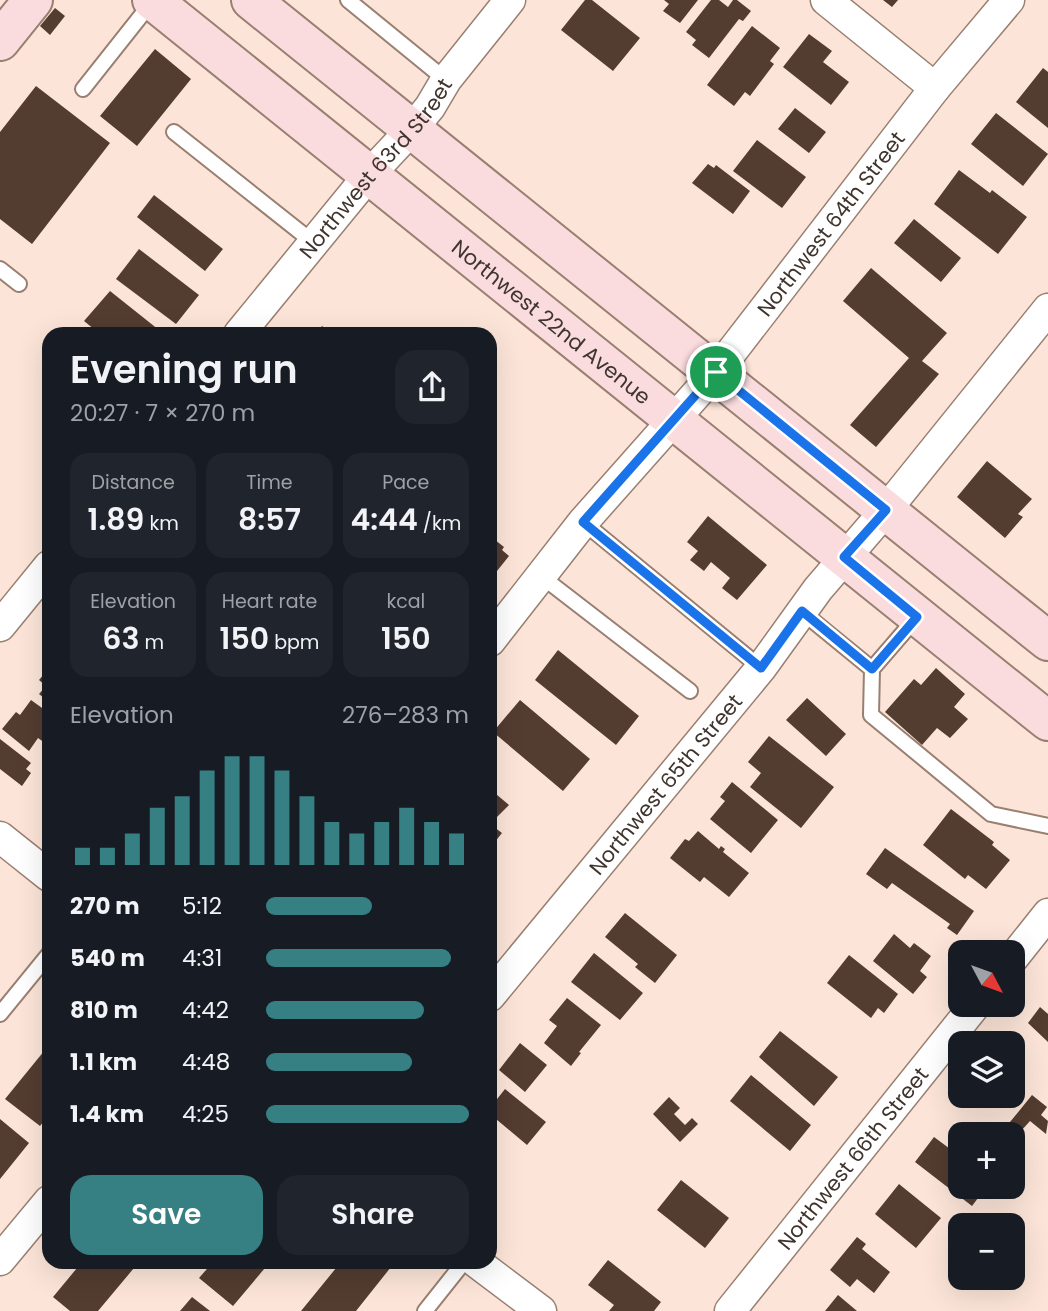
<!DOCTYPE html>
<meta charset="utf-8">
<style>
body{margin:0;font-family:Poppins,sans-serif;background:#20242c;color:#f1f3f6;height:100vh;display:flex;flex-direction:column;font-size:26px;white-space:nowrap}
*{box-sizing:border-box;margin:0}
p{font-size:23px;color:#9ea1a6}
.icon{flex:none;width:38px;height:38px;fill:none;stroke:currentColor;stroke-width:2;stroke-linecap:round;stroke-linejoin:round}
.map{position:relative;flex:1;overflow:hidden}
.panel{position:absolute;left:42px;top:327px;width:455px;height:942px;display:flex;flex-direction:column;background:#171b24;border-radius:21px;box-shadow:0 7px 28px #0002}
.panel>*{flex:none}
.needle{width:46px;rotate:131deg}
.tools{position:absolute;left:948px;top:940px;display:grid;gap:14px}
.tools a{display:grid;place-items:center;width:77px;height:77px;border-radius:14px;background:#171b24;box-shadow:0 7px 28px #0002;font-size:35px}
.pin{position:absolute;display:grid;place-items:center;width:60px;height:60px;color:#fff;margin:-30px;border:4px solid #fff;border-radius:50%;box-shadow:0 2px 7px #0007}
.round{display:grid;place-items:center;flex:none;width:74px;height:74px;border-radius:21px;background:#20242c}
.headline{display:flex;align-items:center;justify-content:space-between;height:119px;padding:0 28px}
h1{font-size:38px;font-weight:600;line-height:52px}
.metrics{display:grid;grid-template-columns:repeat(3,1fr);gap:10px;height:119px;padding:7px 28px}
.metrics div{display:grid;align-content:center;border-radius:18px;background:#20242c;text-align:center}
.metrics b{font-size:30px;font-weight:600}
.metrics small{font-size:19px;font-weight:400}
.metrics p{font-size:19px}
.chart{height:196px;padding:14px 28px}
.chart p{display:flex;justify-content:space-between}
.chart svg{width:100%;height:126px;margin-top:7px;stroke:#367f83;stroke-width:6}
.button{display:flex;gap:14px;margin-top:auto;padding:14px 28px}
.button a{flex:1;height:80px;border-radius:21px;background:#367f83;color:#fff;font-size:28px;font-weight:600;line-height:80px;text-align:center}
.button a+a{background:#20242c;color:#f1f3f6}
ul{padding:0 28px;list-style:none;font-size:23px}
li{display:grid;grid-template-columns:112px 84px 1fr;align-items:center;height:52px}
li i{height:18px;border-radius:9px;background:#367f83}
.map>svg:first-child{display:block}
.building{fill:#533c30}
.lines{fill:none;stroke-linecap:round;stroke-linejoin:round}
.service-casing{stroke:#997f70;stroke-width:18}
.minor-casing{stroke:#997f70;stroke-width:33}
.secondary-casing{stroke:#997f70;stroke-width:42}
.service{stroke:#fff;stroke-width:14}
.minor{stroke:#fff;stroke-width:30}
.secondary{stroke:#fadbde;stroke-width:38}
.route-casing{stroke:#fff;stroke-width:14}
.route{stroke:#1a73e8;stroke-width:9}
.labels{text-anchor:middle;dominant-baseline:central;stroke-width:7;stroke-linejoin:round;paint-order:stroke}
.street-label{font-size:21px;fill:#3f342e;stroke:#fff}
</style>
<div class="map">
<svg width="1048" height="1311" viewBox="0 0 1048 1311">
<rect width="100%" height="100%" fill="#fce5d8"/>
<path class="building" d="M585 0H592L640 38 613 71 561 30Z
M664 0H698L680 23 663 11 669 4Z
M711 0H719L728 7 733 0H737L751 11 743 21 739 19 709 58 692 45 696 40 686 32Z
M883 0H898L892 7Z
M55 8 65 16 50 35 40 26Z
M752 26 780 48 770 61 774 64 750 96 745 92 734 106 707 85Z
M809 34 832 51 823 62 849 82 831 105 783 67Z
M155 49 191 79 137 146 100 116Z
M1043 68 1048 72V128L1016 102Z
M36 86 110 143 32 244 0 219V132Z
M795 108 826 132 809 153 778 129Z
M996 113 1048 154 1023 186 971 144Z
M757 140 806 177 782 208 733 171Z
M708 164 714 168 716 165 750 191 733 214 692 183Z
M959 170 990 193 992 190 1027 217 998 254 934 204Z
M154 195 223 249 205 271 137 217Z
M914 219 961 258 941 282 894 243Z
M139 249 199 295 176 324 116 279Z
M871 268 947 333 922 361 939 374 876 447 850 425 909 358 843 301Z
M110 291 164 334H100L84 321Z
M322 326 333 334H316Z
M987 461 1032 499 1018 514 1023 517 1005 538 957 497Z
M708 516 767 565 737 600 722 588 730 578 711 562 704 571 690 560 698 551 687 542Z
M490 536 504 547 502 550 509 556 493 576 490 574Z
M558 650 639 716 616 745 535 680Z
M49 668V702L39 694 46 686 39 680Z
M936 668 965 694 954 707 968 719 950 738 937 728 922 745 885 712 914 679 921 685Z
M807 698 846 734 826 756 786 720Z
M31 700 49 713V738L45 743 38 738 29 751 2 729 16 712 20 715Z
M520 700 590 759 563 791 493 732Z
M769 736 834 787 801 828 750 787 761 773 748 762Z
M0 739 31 763 26 769 31 773 22 786 0 769Z
M732 782 778 820 751 853 710 819 725 801 720 797Z
M490 789 509 805 490 824Z
M951 809 994 842 992 845 1010 860 986 889 968 875 965 879 923 845Z
M490 824 502 833 490 848Z
M698 831 719 849 721 846 725 849 723 852 749 873 729 897 704 877 700 882 670 858 685 839 689 841Z
M885 848 974 911 957 935 947 928 950 924 892 883 887 889 866 874Z
M625 913 677 955 655 983 635 967 638 964 605 937Z
M894 934 910 948 914 943 931 956 920 971 927 977 913 994 873 961Z
M594 953 643 993 620 1020 571 982Z
M849 955 898 994 884 1013 878 1008 871 1018 827 983Z
M567 998 601 1025 579 1052 581 1053 571 1066 544 1043 557 1026 549 1020Z
M1040 1007 1048 1014V1042L1028 1023Z
M780 1031 838 1077 814 1106 759 1057Z
M520 1043 547 1065 525 1092 499 1070Z
M49 1045V1115L40 1126 5 1099Z
M751 1075 811 1125 790 1151 730 1101Z
M505 1089 546 1122 527 1145 490 1114V1108Z
M1032 1095 1047 1107 1041 1115 1048 1121 1046 1134 1030 1121 1021 1131 1010 1122Z
M669 1097 680 1108 674 1114 685 1125 692 1118 698 1124 680 1142 653 1114Z
M0 1119 29 1143 0 1179Z
M934 1137 961 1157V1186H987L972 1206 915 1162Z
M681 1180 729 1218 705 1248 657 1210Z
M899 1184 941 1218 916 1248 875 1214Z
M857 1237 866 1244 862 1249 890 1272 874 1293 857 1279 850 1287 830 1270Z
M608 1260 661 1302 654 1311H609L614 1305 588 1285Z
M82 1262H139L98 1311H70L53 1297Z
M213 1262H270L233 1306 199 1278Z
M341 1262H385L391 1267 356 1311H301Z
M838 1295 857 1311H825Z
M192 1297 210 1311H180Z"/>
<g class="lines">
<g class="service-casing">
<path id="service" d="M348 0 446 80
M83 89 152 2
M174 132 314 243
M0 269 19 284
M583 522 761 668
M541 576 690 691
M801 611 872 669 916 618
M872 669 871 715 991 814 1048 826
M0 1014 49 954
M425 1311 464 1262"/>
</g>
<g class="minor-casing">
<g id="minor">
<path d="M826 0 935 88"/>
<path id="s1" d="M239 334 369 175 412 129 430 107 446 80 510 0"/>
<path d="M0 626 49 566"/>
<path id="s2" d="M490 641 583 522 716 372 935 88 1009 0"/>
<path d="M0 837 49 876"/>
<path d="M1013 958 1048 914"/>
<path id="s3" d="M490 996 761 668 818 589 886 510 1048 309"/>
<path d="M0 1260 49 1201"/>
<path d="M476 1262 541 1311"/>
<path id="s4" d="M730 1311 976 1004"/>
</g>
</g>
<g class="secondary-casing">
<g id="secondary">
<path id="s5" d="M152 0 1048 721"/>
<path d="M251 0 1048 641"/>
<path d="M0 41 33 0"/>
</g>
</g>
<use href="#service" class="service"/>
<use href="#minor" class="minor"/>
<use href="#secondary" class="secondary"/>
</g>
<g class="lines">
<g class="route-casing">
<path id="route" d="M716 372 886 510 844 557 917 617 872 669 802 611 761 668 583 522Z"/>
</g>
<use href="#route" class="route"/>
</g>
<g class="labels">
<g class="street-label">
<text stroke="none"><textPath href="#s1" startOffset="215">Northwest 63rd Street</textPath></text>
<text stroke="none"><textPath href="#s2" startOffset="539">Northwest 64th Street</textPath></text>
<text stroke="none"><textPath href="#s5" startOffset="513">Northwest 22nd Avenue</textPath></text>
<text stroke="none"><textPath href="#s3" startOffset="275">Northwest 65th Street</textPath></text>
<text stroke="none"><textPath href="#s4" startOffset="196">Northwest 66th Street</textPath></text>
</g>
</g>
</svg>
<div class="tools">
<a><svg class="needle" viewBox="-14 -14 28 28"><path d="M0-13l5 13h-10z" fill="#e53935"/><path d="M0 13l5-13h-10z" fill="#9ea1a6"/></svg></a>
<a><svg class="icon" aria-label="layers" viewBox="0 0 24 24"><path d="M12 4l9 5-9 5-9-5zM3 14l9 5 9-5"/></svg></a>
<a>+</a>
<a>−</a>
</div>
<div class="pin" style="left:716px;top:372px;background:#1e9e55"><svg class="icon" aria-label="arrive" viewBox="0 0 24 24"><path d="M6 21V4h12l-3 4 3 4H6"/></svg></div>
<section class="panel">
<div class="headline"><div><h1>Evening run</h1><p>20:27 · 7 × 270 m</p></div><a class="round"><svg class="icon" aria-label="share" viewBox="0 0 24 24"><path d="M12 15V3M7 8l5-5 5 5M5 13v7h14v-7"/></svg></a></div>
<div class="metrics">
<div><p>Distance</p><b>1.89<small> km</small></b></div>
<div><p>Time</p><b>8:57</b></div>
<div><p>Pace</p><b>4:44<small> /km</small></b></div>
</div>
<div class="metrics">
<div><p>Elevation</p><b>63<small> m</small></b></div>
<div><p>Heart rate</p><b>150<small> bpm</small></b></div>
<div><p>kcal</p><b>150</b></div>
</div>
<div class="chart"><p><span>Elevation</span>276–283 m</p>
<svg viewBox="0 0 160 44" preserveAspectRatio="none"><path d="M5 44V38M15 44V38M25 44V33M35 44V24M45 44V20M55 44V11M65 44V6M75 44V6M85 44V11M95 44V20M105 44V29M115 44V33M125 44V29M135 44V24M145 44V29M155 44V33"/></svg>
</div>
<ul>
<li><b>270 m</b>5:12<i style="width:52%"></i></li>
<li><b>540 m</b>4:31<i style="width:91%"></i></li>
<li><b>810 m</b>4:42<i style="width:78%"></i></li>
<li><b>1.1 km</b>4:48<i style="width:72%"></i></li>
<li><b>1.4 km</b>4:25<i style="width:100%"></i></li>
</ul>
<div class="button"><a>Save</a><a>Share</a></div>
</section>
</div>
